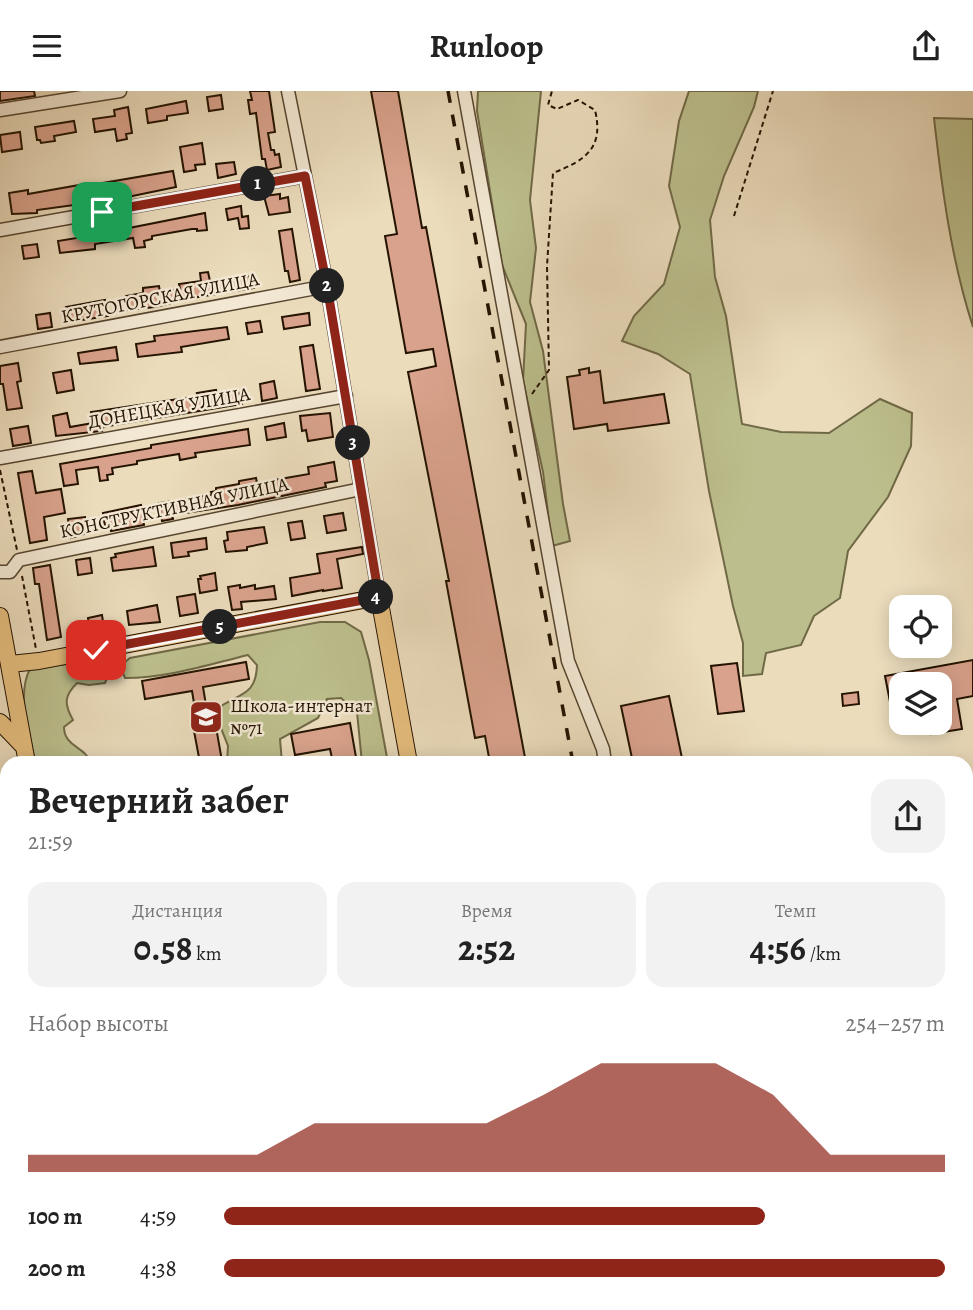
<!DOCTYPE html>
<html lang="ru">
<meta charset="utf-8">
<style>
body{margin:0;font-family:Alegreya,serif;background:#f2f2f2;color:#222;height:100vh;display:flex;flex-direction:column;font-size:26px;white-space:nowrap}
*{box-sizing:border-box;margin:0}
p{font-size:23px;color:#767676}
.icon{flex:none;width:38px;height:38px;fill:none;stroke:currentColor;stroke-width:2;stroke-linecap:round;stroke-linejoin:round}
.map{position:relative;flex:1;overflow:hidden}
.side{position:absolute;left:0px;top:665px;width:973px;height:555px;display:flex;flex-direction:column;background:#fff;border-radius:21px 21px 0 0;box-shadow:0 4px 18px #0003}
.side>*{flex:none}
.buttons{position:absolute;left:889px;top:504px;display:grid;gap:14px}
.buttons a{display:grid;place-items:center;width:63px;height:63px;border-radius:14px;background:#fff;box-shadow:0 4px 18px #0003;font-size:35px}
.pin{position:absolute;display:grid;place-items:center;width:60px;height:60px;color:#fff;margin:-30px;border-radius:14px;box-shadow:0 4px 10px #0006}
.km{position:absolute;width:35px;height:35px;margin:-18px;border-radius:50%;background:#222;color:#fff;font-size:19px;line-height:35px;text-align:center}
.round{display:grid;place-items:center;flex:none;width:74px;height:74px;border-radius:21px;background:#f2f2f2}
.headline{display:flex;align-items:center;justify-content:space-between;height:119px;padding:0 28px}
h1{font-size:38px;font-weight:700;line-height:52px}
.metrics{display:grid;grid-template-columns:repeat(3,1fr);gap:10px;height:119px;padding:7px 28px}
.metrics div{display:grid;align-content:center;border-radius:18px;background:#f2f2f2;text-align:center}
.metrics b{font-size:35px;font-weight:700}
.metrics small{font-size:19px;font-weight:400}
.metrics p{font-size:19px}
.chart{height:196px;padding:14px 28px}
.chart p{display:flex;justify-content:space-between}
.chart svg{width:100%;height:126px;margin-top:7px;fill:#8f2418;opacity:.7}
ul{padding:0 28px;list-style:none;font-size:23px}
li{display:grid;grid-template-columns:112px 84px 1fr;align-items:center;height:52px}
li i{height:18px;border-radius:9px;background:#8f2418}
header{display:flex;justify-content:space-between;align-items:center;height:91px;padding:0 28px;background:#fff;font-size:32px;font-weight:700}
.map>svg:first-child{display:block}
.green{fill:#bcbf8d;stroke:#706946;stroke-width:2}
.building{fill:#d9a28c;stroke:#241300;stroke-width:2}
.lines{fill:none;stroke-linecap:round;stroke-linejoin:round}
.minor-casing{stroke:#56452f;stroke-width:15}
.major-casing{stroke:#241300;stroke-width:18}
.path{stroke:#241300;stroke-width:2;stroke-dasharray:5 3.5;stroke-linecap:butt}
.minor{stroke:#f2e8d3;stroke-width:12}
.major{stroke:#e6be7e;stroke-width:16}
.rail{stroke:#241300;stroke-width:3.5;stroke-dasharray:12 12;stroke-linecap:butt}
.route-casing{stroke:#fff;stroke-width:14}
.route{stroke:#8f2418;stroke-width:9}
.labels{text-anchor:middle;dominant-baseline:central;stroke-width:5;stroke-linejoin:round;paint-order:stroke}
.street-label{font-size:19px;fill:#241300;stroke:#f2e8d3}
.poi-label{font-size:19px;fill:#241300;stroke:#f2e8d3;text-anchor:start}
</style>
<header><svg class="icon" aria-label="menu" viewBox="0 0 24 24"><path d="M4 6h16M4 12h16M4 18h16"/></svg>Runloop<svg class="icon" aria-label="share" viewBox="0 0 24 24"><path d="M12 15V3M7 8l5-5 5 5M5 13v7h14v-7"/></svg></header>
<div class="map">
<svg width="973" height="1219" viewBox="0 0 973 1219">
<rect width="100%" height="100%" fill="#ebdcbc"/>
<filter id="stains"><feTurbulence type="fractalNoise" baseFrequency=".00286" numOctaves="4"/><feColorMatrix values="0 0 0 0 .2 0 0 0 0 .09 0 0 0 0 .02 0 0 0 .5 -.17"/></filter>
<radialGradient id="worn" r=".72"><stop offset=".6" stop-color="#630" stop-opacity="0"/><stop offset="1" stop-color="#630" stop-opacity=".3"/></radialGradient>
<path class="green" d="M478 0H541L530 109 536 157 530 211 543 260 563 413 570 450 552 455 543 381 523 290 526 233 502 174 477 20Z
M689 0H758L754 16 724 85 710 129 715 186 726 225 742 333 781 341 829 342 880 308 912 322 911 355 888 406 848 460 840 507 814 525 801 554 766 562 762 583 743 585V552L733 515 709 400 690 283 658 263 622 250 634 225 664 193 680 136 669 95 679 30Z
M934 27 973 28V236C951 168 942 98 934 27Z
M320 531H345L361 541 369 569 388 672H362L357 621 341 607 327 608 318 627 280 648 282 672H227L228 655 219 632 218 617C240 602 256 605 257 574L248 564C207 574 167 587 125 587L120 575 130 567Z
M95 569 110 580 105 592 89 594 77 592C64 605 64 613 73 629L64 636C64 656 85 655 91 672H35C30 644 16 604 30 578Z"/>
<path class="building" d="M0 0H34L35 5 0 10Z
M250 0H269L275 41 268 42 271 59H274L275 64 279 63 281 76 267 79 265 68H262L256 22 250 23 248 9H252Z
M371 0H398L422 137 426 136 526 672H490L485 645 475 647 446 490H449L408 281 436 275 433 258 406 262 385 145 397 143Z
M221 4 223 18 209 20 207 6Z
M186 10 188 22 167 25V29L148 32 146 18Z
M128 16 132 42 126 43 127 48 117 50 115 38 95 41 93 28 115 25 114 19Z
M74 30 76 41 54 45 55 50 41 52 40 49H37L35 36Z
M20 41 22 58 2 61 0 44Z
M202 52 205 73 195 74 196 79 184 81 180 56Z
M234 71 236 83 218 87 216 73Z
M173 80 176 96 118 108 37 119V122L12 123 9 102 28 99V103L85 93V95Z
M280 103V108L288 106 290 121 269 124 264 105Z
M241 115 242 126 248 125 249 137 240 138 238 127 228 129 226 118Z
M205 122 207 139 197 140V138H192L152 145V148L144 150 145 156 135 157 133 147 95 153V158L60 162 58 150 95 144 94 139 128 133 129 137Z
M292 138 300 189 290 191 288 180H285L279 140Z
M37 153 39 166 24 168 22 155Z
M208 181 210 190 252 185 254 197 192 207 155 216 128 219 126 205 143 202V197L159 195 160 201 180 198 179 193 201 190 200 182Z
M105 209 108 225 70 231 68 227 66 216Z
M50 222 52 236 38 238 36 224Z
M309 222 310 234 284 238 282 226Z
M260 230 262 241 248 243 246 232Z
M227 236 229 248 181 256 182 261 138 266 136 253 155 250 154 245Z
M313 254 320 298 306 300 300 256Z
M116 256 118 269 80 273 78 262Z
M18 272 21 290 17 291 22 317 7 319 3 293H0V275Z
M589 277V282L600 280 604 312 664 303 669 332 608 340 607 333 574 338 567 286 580 284 579 279Z
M71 279 74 299 57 302 53 282Z
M274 290 277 307 262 310 260 293Z
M216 299 217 304 238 300 242 313 108 335 101 337 102 340 56 345 53 325 67 322 70 336 93 332 91 321 192 306 198 304 197 302Z
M330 322 333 346 308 350 306 339 302 340 300 325Z
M284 332 286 346 267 349 265 336Z
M28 335 31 352 13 355 10 338Z
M248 338 250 354 195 362 196 366 180 369 179 363 137 370V373L112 377 113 383 107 384 108 389 100 390 98 376 76 379 78 393 64 395 60 373 151 357V354Z
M334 371 337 390 325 392 326 396 238 414 172 424 173 428 162 430 159 412 212 404 211 401 216 400V397L239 393V390L256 387 257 392 309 383 308 376Z
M32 380 36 402 61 398 65 422 44 426 47 449 30 452 18 382Z
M141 414 144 434 111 440 110 435 105 436 103 422Z
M343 422 346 439 327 442 324 425Z
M85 426 87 442 71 447 68 428Z
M302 430 305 447 291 449 288 432Z
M264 436 267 452 247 456V459L226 461 224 450 228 449 227 441Z
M206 447 207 458 188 461 189 465 173 467 171 452Z
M153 456 156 475 113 480 111 467 116 466 115 463Z
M362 456 363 463 337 468 342 497 323 500V499L292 505 290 487 320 482 317 463Z
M90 467 92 482 78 484 76 469Z
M50 474 61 546 47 549 39 493H35L33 477Z
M215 482 217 499 200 502 198 488H201L200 485Z
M240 494V497L255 494V498L274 495 276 508 241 511 242 518 232 519 228 496Z
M195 503 198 522 180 525 177 506Z
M157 514 160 531 129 534 127 520Z
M102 524 104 538 90 541 88 527Z
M973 569V605L957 608 962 638 931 643 929 632H940V593H901V619L892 621 885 585Z
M246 571 249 588 203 596 207 620 213 619 222 670 200 672 191 624H196L192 600 145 608 142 590Z
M737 572 744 620 718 623 711 575Z
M858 601 859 613 843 615 842 603Z
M669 605 683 672H633L621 615Z
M350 632 357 672H333L330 658 295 664 291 643Z"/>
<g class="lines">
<g class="minor-casing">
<path id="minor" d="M288 0 327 195 379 506
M464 0 568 570 603 658 605 672
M0 19 120 0
M0 139 305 85
M0 256 327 195
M0 367 346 305
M0 481H10L19 469 361 398
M0 736 7 738
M0 856 7 863
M0 898 7 896
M966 1065 973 1070
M0 1068 7 1070
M0 1204 7 1208
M15 1213 26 1219
M916 1213 919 1219
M73 1217 96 1219
M392 1219 432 1213"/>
</g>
<g class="major-casing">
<path id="major" d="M0 525 27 672
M10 573 39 570 379 506 409 672
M0 631 23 655
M481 1213 482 1219
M73 1219V1213"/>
</g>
<path class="path" d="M734 125 773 0
M532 303 549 279 547 175 553 82C586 69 604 57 595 19L578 9 557 18 548 14 552 0
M0 379 17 459
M22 485 36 558"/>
<use href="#minor" class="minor"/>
<use href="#major" class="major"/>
<path class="rail" d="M448 0 573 672
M673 1213 674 1219"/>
</g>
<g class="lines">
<g class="route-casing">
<path id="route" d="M96 559 379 506 327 195 305 85 102 121"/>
</g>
<use href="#route" class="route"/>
</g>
<defs>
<g id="school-square" transform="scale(1.75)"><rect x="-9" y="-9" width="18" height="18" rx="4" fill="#8f2418" stroke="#f2e8d3"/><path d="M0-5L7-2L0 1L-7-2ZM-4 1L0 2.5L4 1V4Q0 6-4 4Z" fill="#fff"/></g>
</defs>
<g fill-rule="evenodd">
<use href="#school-square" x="206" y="626"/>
</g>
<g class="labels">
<g class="street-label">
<text transform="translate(160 207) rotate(-11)">КРУТОГОРСКАЯ УЛИЦА</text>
<text transform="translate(169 317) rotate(-10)">ДОНЕЦКАЯ УЛИЦА</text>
<text transform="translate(174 417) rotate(-12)">КОНСТРУКТИВНАЯ УЛИЦА</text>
</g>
<g class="poi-label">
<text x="230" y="615">Школа-интернат<tspan x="230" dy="22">№71</tspan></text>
</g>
</g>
<rect width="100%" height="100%" filter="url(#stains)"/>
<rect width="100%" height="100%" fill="url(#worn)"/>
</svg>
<div class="buttons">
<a><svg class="icon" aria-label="locate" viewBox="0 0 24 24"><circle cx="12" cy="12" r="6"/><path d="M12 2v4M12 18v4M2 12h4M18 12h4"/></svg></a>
<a><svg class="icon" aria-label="layers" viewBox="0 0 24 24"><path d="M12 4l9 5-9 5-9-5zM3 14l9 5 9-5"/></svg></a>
</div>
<div class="pin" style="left:102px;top:121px;background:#1e9e55"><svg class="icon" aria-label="arrive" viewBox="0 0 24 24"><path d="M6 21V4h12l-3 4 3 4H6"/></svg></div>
<div class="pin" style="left:96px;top:559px;background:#d93025"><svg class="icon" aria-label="check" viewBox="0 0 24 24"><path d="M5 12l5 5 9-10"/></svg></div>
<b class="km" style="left:258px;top:93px">1</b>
<b class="km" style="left:327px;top:195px">2</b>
<b class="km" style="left:353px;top:352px">3</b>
<b class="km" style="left:376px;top:506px">4</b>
<b class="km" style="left:220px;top:536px">5</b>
<section class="side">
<div class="headline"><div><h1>Вечерний забег</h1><p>21:59</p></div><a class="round"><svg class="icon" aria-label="share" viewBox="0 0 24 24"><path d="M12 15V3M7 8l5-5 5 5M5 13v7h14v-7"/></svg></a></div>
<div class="metrics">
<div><p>Дистанция</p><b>0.58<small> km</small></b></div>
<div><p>Время</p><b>2:52</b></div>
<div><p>Темп</p><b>4:56<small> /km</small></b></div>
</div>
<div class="chart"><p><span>Набор высоты</span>254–257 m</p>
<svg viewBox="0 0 160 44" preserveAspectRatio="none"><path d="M0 44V38L10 38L20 38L30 38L40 38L50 27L60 27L70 27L80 27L90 17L100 6L110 6L120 6L130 17L140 38L150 38L160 38V44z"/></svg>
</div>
<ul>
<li><b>100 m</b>4:59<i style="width:75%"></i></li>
<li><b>200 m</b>4:38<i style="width:100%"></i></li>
</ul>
</section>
</div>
